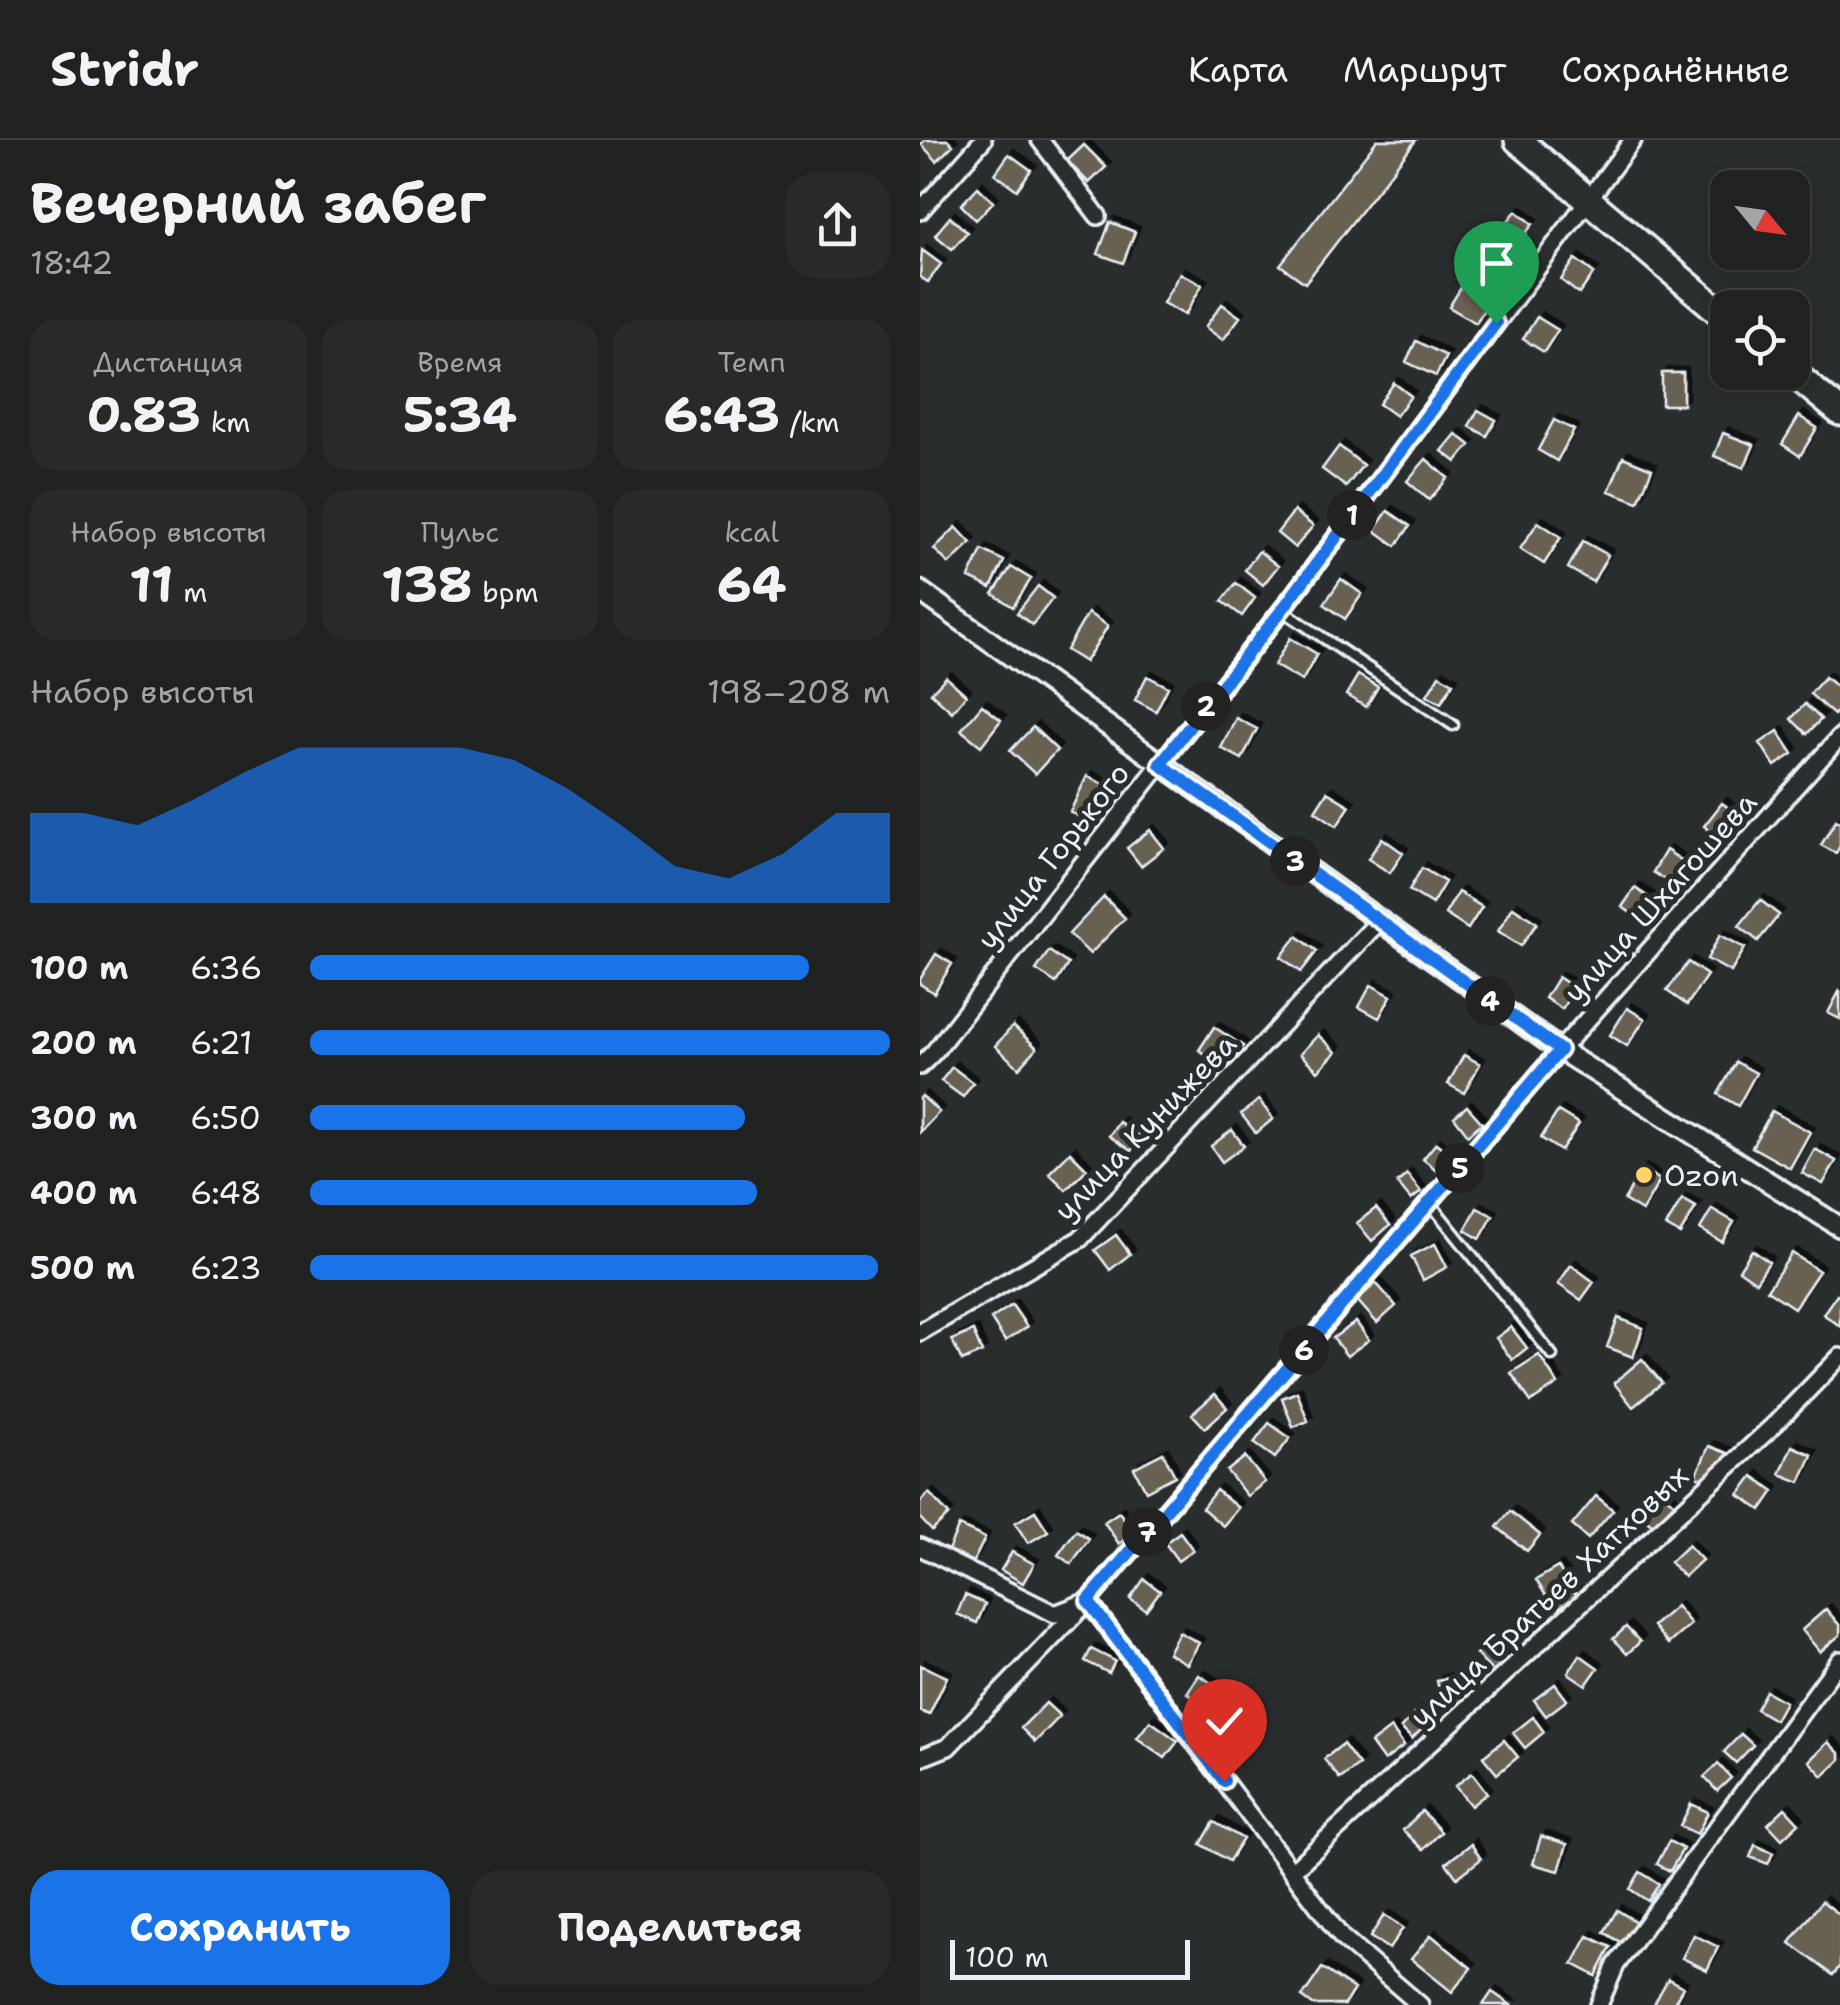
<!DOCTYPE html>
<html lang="ru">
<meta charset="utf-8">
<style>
body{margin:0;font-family:"Shantell Sans",sans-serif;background:#282a2a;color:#f1f3f6;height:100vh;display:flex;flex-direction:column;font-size:38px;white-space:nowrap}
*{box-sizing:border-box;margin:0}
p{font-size:32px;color:#a2a4a5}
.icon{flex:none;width:55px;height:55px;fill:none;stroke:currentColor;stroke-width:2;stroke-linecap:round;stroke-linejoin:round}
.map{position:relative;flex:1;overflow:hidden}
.details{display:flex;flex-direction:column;background:#202222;width:920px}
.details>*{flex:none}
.needle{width:65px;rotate:119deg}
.fabs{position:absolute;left:790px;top:30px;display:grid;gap:20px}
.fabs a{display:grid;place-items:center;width:100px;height:100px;border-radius:20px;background:#202222;box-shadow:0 5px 15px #0003,0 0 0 2px #3d3f40;font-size:50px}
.scale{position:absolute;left:30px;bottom:25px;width:240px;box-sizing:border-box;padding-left:10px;border:5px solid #e8f1f8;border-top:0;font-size:28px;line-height:35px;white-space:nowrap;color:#e8f1f8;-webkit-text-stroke:8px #2a2d2e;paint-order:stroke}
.pin{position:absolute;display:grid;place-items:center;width:85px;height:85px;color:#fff;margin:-102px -42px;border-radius:50% 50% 50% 0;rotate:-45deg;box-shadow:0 0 10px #0007}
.pin .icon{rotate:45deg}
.km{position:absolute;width:50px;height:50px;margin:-25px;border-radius:50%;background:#222;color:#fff;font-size:28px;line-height:50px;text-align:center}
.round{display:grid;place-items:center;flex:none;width:105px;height:105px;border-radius:30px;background:#282a2a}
.overview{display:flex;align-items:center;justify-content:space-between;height:170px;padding:0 30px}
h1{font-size:55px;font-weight:700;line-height:75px}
.metrics{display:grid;grid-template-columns:repeat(3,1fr);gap:15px;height:170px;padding:10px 30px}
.metrics div{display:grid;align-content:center;border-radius:25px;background:#282a2a;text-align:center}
.metrics b{font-size:50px;font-weight:700}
.metrics small{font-size:28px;font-weight:400}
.metrics p{font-size:28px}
.chart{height:280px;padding:20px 30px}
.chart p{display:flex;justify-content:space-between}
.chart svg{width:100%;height:180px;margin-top:10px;fill:#1a73e8;opacity:.7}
.primary-button{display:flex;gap:20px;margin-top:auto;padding:20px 30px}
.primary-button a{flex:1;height:115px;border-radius:30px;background:#1a73e8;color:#fff;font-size:40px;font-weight:700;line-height:115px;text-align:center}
.primary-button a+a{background:#282a2a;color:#f1f3f6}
ul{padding:0 30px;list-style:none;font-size:32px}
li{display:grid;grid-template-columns:160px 120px 1fr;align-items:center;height:75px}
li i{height:25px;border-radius:12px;background:#1a73e8}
header{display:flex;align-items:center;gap:60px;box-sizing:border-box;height:140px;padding:0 50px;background:#202222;border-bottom:2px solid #3d3f40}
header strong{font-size:48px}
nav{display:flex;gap:55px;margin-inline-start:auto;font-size:35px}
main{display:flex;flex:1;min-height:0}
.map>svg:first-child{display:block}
.building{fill:#686151;stroke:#e8f1f8;stroke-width:2.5;filter:url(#shadow)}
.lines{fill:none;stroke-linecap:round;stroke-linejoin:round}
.service-casing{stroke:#e8f1f8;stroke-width:15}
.minor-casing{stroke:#e8f1f8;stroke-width:22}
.tertiary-casing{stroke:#e8f1f8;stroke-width:25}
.trunk-casing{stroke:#e8f1f8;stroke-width:32}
.service{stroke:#2a2d2e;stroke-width:8}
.minor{stroke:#2a2d2e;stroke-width:15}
.tertiary{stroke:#2a2d2e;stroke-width:18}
.trunk{stroke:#2a2d2e;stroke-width:25}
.route-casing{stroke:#fff;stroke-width:20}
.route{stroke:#1a73e8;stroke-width:12}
.poi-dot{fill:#ffd166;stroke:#2a2d2e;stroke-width:4}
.labels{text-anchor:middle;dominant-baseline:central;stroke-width:10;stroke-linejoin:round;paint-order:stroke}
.street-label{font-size:30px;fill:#e8f1f8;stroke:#2a2d2e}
.poi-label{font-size:30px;fill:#e8f1f8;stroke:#2a2d2e;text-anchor:start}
</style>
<header>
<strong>Stridr</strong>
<nav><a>Карта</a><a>Маршрут</a><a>Сохранённые</a></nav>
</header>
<main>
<section class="details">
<div class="overview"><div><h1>Вечерний забег</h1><p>18:42</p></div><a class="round"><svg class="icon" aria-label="share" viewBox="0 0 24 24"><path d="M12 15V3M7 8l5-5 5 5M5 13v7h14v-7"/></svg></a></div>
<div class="metrics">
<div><p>Дистанция</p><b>0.83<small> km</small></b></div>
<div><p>Время</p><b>5:34</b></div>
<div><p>Темп</p><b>6:43<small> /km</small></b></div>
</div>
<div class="metrics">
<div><p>Набор высоты</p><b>11<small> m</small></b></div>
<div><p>Пульс</p><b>138<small> bpm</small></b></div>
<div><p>kcal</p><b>64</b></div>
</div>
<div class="chart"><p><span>Набор высоты</span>198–208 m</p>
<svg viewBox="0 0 160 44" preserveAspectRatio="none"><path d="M0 44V22L10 22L20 25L30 19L40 12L50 6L60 6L70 6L80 6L90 9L100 16L110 25L120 35L130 38L140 32L150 22L160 22V44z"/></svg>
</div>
<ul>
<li><b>100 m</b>6:36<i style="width:86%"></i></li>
<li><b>200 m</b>6:21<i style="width:100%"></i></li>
<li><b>300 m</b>6:50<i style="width:75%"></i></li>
<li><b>400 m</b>6:48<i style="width:77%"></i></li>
<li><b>500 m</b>6:23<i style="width:98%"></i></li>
</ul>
<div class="primary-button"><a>Сохранить</a><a>Поделиться</a></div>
</section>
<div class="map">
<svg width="920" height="1865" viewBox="0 0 920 1865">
<defs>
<filter id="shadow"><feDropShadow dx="5" dy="-5" stdDeviation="0" flood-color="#0009"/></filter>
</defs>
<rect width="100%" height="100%" fill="#2a2d2e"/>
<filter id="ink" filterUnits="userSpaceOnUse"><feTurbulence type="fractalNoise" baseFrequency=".01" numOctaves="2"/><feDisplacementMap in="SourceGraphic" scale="20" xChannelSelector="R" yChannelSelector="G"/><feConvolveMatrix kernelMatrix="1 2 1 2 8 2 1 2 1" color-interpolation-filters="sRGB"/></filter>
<g filter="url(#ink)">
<path class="building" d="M5 0H28L33 5 17 21 1 4Z
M457 0H496L385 143 360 125Z
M164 5 186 27 169 43 147 21Z
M89 14 111 30 97 50 75 34Z
M58 47 73 62 56 80 41 65Z
M596 71 613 84 596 105 579 92Z
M30 77 47 92 32 109 15 95Z
M190 82 215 92 203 123 178 114Z
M2 110 21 124 8 142 0 137Z
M573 111 594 122 584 141 563 130Z
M655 119 674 133 659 154 641 140Z
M260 133 282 145 265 175 243 163Z
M545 141 572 156 556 183 529 167Z
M302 164 320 177 303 200 285 187Z
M617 177 638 190 624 212 603 199Z
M496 201 526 216 516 236 486 222Z
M742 233H763V265H742Z
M474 243 491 256 476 276 459 264Z
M558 270 576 280 567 296 549 286Z
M879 276 897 288 880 316 862 304Z
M634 280 654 290 637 321 618 310Z
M803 293 834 305 824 328 794 316Z
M536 294 550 305 536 322 522 311Z
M419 306 443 325 426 347 402 329Z
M703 317 732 329 718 362 689 351Z
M506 319 528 338 509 360 487 341Z
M374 371 393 386 375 408 357 393Z
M468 371 490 386 476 406 454 390Z
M618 382 641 397 624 424 600 409Z
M36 387 51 403 29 424 14 409Z
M663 401 688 415 673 442 648 428Z
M62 410 84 421 71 448 49 438Z
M339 411 358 426 343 445 325 430Z
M91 427 111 439 93 467 73 454Z
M421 439 442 454 425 479 404 464Z
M316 443 335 458 322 476 302 461Z
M118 446 133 458 112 485 97 473Z
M168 473 188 486 165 522 146 510Z
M370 498 397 514 382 541 354 525Z
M438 535 458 547 446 567 426 555Z
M519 535 533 543 521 563 507 555Z
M227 536 248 547 236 571 215 560Z
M26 537 46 555 32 572 11 553Z
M905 537 920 550V569L914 575 890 554Z
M885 564 901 579 887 594 871 579Z
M62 565 81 580 61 606 41 590Z
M316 578 337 589 322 619 301 608Z
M113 587 137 610 115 634 90 611Z
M858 591 873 614 855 626 840 603Z
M167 636 189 647 172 683 150 672Z
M407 652 430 666 417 686 395 671Z
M802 663 819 676 801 699 784 686Z
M916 680 920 682V706L916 713 901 705Z
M230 690 244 708 221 726 207 708Z
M462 698 483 713 470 733 448 719Z
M746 710 764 722 751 743 733 732Z
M502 728 525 742 512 764 489 750Z
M715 748 743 767 730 786 702 767Z
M538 752 562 767 548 789 525 774Z
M184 757 205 778 170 814 149 794Z
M840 760 859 775 838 801 819 786Z
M593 767 617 783 601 806 578 791Z
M800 795 825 808 811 832 787 819Z
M377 796 397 811 381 832 361 817Z
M129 811 148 824 136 843 116 830Z
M16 814 32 824 14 853 0 844V839Z
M768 822 787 835 767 865 747 851Z
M638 837 655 848 642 869 625 858Z
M451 845 471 856 459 878 439 867Z
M920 850V879L908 873Z
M707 868 725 879 707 906 690 895Z
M93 886 117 908 99 928 75 906Z
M294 887 323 906 307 929 279 910Z
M398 895 416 912 398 931 380 914Z
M544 915 560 924 544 953 528 944Z
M816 922 836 933 818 966 798 954Z
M32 927 53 943 43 957 21 941Z
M2 956 19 972 0 992V958Z
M339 960 353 979 336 993 321 974Z
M547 966 562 983 548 995 534 977Z
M638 971 659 984 641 1011 621 998Z
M852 971 890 992 870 1028 832 1007Z
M199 982 221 996 211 1011 189 996Z
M312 990 324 1006 302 1022 291 1006Z
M516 1003 533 1017 520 1033 503 1019Z
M895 1009 916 1021 903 1044 882 1033Z
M150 1012 167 1029 146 1050 129 1033Z
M722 1029 740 1040 722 1071 704 1060Z
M487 1034 501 1052 491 1060 477 1043Z
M762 1059 776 1067 760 1094 746 1086Z
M456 1068 470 1085 452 1101 437 1083Z
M557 1068 573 1076 560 1099 545 1090Z
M792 1069 814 1082 802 1102 780 1089Z
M196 1095 210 1114 190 1130 175 1110Z
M515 1104 527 1127 503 1140 491 1116Z
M832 1110 849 1122 836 1142 819 1130Z
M872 1113 899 1131 874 1168 847 1150Z
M651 1125 674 1142 661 1160 638 1144Z
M456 1143 476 1166 457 1183 437 1160Z
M917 1154 920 1156V1186L903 1174Z
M92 1165 107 1187 85 1201 71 1179Z
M698 1178 723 1188 713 1217 687 1207Z
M436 1182 449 1200 427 1216 413 1198Z
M591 1187 607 1208 592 1220 576 1198Z
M53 1191 62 1212 42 1221 32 1200Z
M619 1215 638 1244 611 1262 591 1233Z
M722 1219 742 1243 713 1267 694 1243Z
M377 1252 388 1281 373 1287 362 1258Z
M295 1254 307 1268 285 1288 272 1274Z
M349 1283 370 1298 355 1318 334 1303Z
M789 1306 807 1313 794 1343 776 1336Z
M872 1306 892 1315 880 1342 860 1334Z
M243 1313 255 1336 226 1351 214 1328Z
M325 1317 345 1342 327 1356 307 1331Z
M833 1336 854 1351 841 1370 819 1355Z
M296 1350 318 1368 303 1386 282 1368Z
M742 1352 754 1363 734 1386 722 1376Z
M9 1353 29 1375 12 1391 0 1378V1362Z
M676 1356 693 1370 668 1399 652 1385Z
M115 1371 128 1391 108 1403 95 1383Z
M590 1371 620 1395 607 1411 577 1387Z
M199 1372 214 1393 199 1404 184 1382Z
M39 1386 65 1398 53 1422 28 1410Z
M156 1390 169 1399 151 1424 138 1415Z
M260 1392 273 1410 258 1421 245 1403Z
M768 1405 782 1420 764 1437 750 1422Z
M92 1412 114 1424 103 1443 81 1430Z
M638 1427 657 1456 635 1470 616 1440Z
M224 1439 240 1451 226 1470 210 1459Z
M45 1455 65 1464 57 1483 37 1474Z
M756 1466 771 1484 748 1504 733 1486Z
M906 1469 920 1486V1495L900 1512 882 1490Z
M706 1487 720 1502 707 1514 693 1499Z
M259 1492 279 1503 267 1524 248 1513Z
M570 1502 588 1521 574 1533 556 1514Z
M171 1509 195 1521 189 1533 165 1521Z
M660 1515 678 1528 666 1545 648 1533Z
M0 1525 27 1537 9 1575 0 1571Z
M545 1534 551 1560 523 1566 517 1541Z
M279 1535 302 1550 290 1568 267 1553Z
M635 1544 647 1560 626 1576 614 1560Z
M846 1551 865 1562 855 1580 836 1569Z
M126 1563 140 1576 115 1602 101 1588Z
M496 1572 508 1583 492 1599 481 1588Z
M613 1577 624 1592 605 1608 593 1593Z
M230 1581 258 1601 245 1618 217 1598Z
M471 1588 484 1606 464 1621 451 1603Z
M821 1594 833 1605 816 1623 804 1612Z
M584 1600 598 1617 577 1634 563 1617Z
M908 1602 920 1614V1620L903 1636 889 1621Z
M423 1604 439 1625 420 1639 404 1619Z
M798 1624 811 1638 797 1651 784 1637Z
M552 1633 567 1653 551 1666 535 1646Z
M771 1664 788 1672 777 1694 760 1686Z
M865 1668 879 1683 862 1699 848 1684Z
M502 1671 521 1692 503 1710 483 1690Z
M294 1682 323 1699 309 1721 281 1704Z
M621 1696 647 1704 639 1731 613 1724Z
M749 1701 763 1709 750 1731 737 1724Z
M551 1704 561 1719 537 1738 526 1723Z
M835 1705 853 1713 848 1724 830 1717Z
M720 1732 739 1744 728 1761 710 1749Z
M902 1761 920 1775V1826L913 1835 870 1803Z
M697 1770 716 1782 703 1804 684 1792Z
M464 1775 483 1788 469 1809 450 1797Z
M511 1795 551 1828 532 1852 491 1819Z
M774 1795 798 1807 787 1830 762 1818Z
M668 1796 691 1807 676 1836 653 1824Z
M402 1828 434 1849 424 1865H393L382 1857Z
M748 1839 763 1847 753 1865H737L734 1864Z
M572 1852 591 1865H563Z"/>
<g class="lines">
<g class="service-casing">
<path id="service" d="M362 470 533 585
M510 1063 632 1215"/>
</g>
<g class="minor-casing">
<path id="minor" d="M120 0 178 76
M0 71 63 0
M0 926 14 912 362 470 713 0
M0 1192 160 1099 458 782
M0 1407 135 1474 168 1461 422 1798 500 1865
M0 1618 28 1607 168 1461 640 910 920 597
M372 1731 856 1283 920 1217
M679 1865 696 1825 920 1520"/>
</g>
<g class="tertiary-casing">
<path id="tertiary" d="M0 451 640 910 920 1087"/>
</g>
<g class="trunk-casing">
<path id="trunk" d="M598 0 808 179
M872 232 920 272"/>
</g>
<use href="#service" class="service"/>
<use href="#minor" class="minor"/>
<use href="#tertiary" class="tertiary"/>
<use href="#trunk" class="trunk"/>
</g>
</g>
<g class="lines" filter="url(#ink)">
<g class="route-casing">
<path id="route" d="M304 1641 168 1461 640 910 240 624 362 470 576 183"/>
</g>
<use href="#route" class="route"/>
</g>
<circle class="poi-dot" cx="724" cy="1035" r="10"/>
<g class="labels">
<g class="street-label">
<text transform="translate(133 716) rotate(-52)">улица Горького</text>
<text transform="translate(740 757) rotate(-48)">улица Шхагошева</text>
<text transform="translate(225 987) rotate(-46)">улица Кунижева</text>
<text transform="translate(629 1456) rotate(-43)">улица Братьев Хатховых</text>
</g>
<g class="poi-label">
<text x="744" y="1035">Ozon</text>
</g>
</g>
</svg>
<div class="fabs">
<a><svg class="needle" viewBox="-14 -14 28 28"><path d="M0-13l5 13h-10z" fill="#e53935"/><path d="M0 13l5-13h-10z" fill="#a2a4a5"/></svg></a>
<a><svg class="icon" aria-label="locate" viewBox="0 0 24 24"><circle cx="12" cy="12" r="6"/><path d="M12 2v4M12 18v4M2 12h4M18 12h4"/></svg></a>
</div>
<div class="scale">100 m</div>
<div class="pin" style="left:576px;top:183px;background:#1e9e55"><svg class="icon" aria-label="arrive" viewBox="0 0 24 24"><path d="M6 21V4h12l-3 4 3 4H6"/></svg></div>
<div class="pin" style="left:304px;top:1641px;background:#d93025"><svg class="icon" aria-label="check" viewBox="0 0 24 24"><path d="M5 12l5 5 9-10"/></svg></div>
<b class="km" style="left:432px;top:375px">1</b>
<b class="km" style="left:286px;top:566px">2</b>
<b class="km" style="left:375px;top:721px">3</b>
<b class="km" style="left:570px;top:861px">4</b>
<b class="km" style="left:540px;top:1028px">5</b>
<b class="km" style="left:384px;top:1210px">6</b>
<b class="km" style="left:227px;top:1392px">7</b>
</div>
</main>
